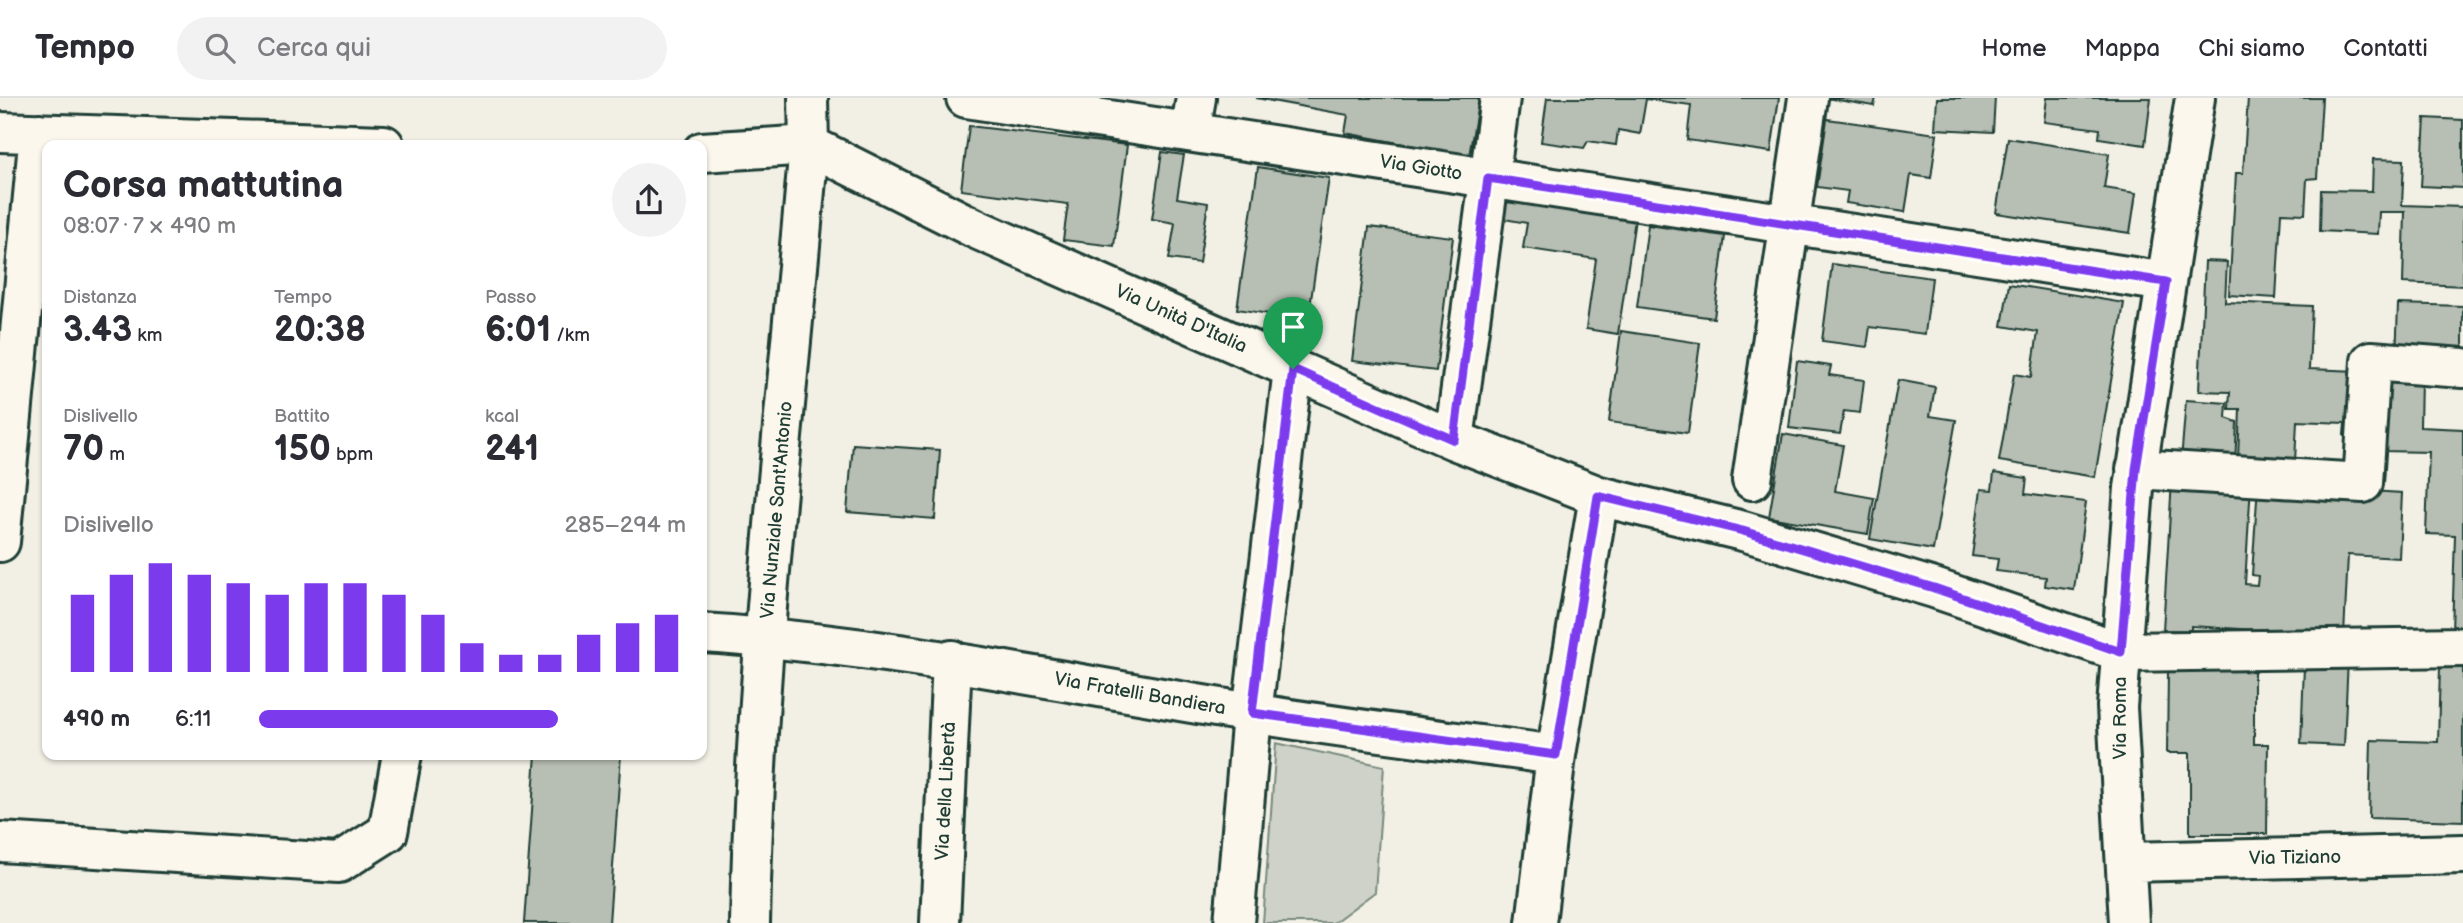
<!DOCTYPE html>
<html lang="it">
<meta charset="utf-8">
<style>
body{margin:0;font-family:"Balsamiq Sans",sans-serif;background:#f2f2f3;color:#2b2b33;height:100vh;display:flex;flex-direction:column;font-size:26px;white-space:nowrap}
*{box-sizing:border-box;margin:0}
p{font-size:23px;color:#7c7c81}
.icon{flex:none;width:38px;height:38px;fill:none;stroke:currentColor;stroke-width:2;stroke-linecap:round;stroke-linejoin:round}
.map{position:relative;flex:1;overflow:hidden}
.details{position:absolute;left:42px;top:42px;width:665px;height:620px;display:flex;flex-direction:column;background:#fff;border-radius:14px;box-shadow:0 2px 5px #0004}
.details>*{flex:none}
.pin{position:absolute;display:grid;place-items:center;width:60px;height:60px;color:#fff;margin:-72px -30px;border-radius:50% 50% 50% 0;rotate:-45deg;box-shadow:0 0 7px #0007}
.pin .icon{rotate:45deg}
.round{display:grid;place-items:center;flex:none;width:74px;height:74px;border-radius:37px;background:#f2f2f3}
.head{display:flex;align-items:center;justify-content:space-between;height:119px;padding:0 21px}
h1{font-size:38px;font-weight:600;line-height:52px}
.metrics{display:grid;grid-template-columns:repeat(3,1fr);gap:10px;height:119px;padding:7px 21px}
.metrics div{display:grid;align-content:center}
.metrics b{font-size:35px;font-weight:600}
.metrics small{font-size:19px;font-weight:400}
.metrics p{font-size:19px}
.chart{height:196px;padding:14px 21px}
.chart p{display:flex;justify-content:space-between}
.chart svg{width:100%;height:126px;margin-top:7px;stroke:#7c3aed;stroke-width:6}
ul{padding:0 21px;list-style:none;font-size:23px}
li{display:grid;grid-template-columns:112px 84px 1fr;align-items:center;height:52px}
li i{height:18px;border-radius:9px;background:#7c3aed}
header{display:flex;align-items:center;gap:42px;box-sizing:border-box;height:98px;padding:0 35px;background:#fff;border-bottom:2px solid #e1e1e2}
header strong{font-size:33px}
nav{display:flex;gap:38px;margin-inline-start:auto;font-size:24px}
.search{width:490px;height:63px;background:#f2f2f3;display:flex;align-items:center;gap:18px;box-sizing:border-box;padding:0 24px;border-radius:38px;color:#7c7c81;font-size:26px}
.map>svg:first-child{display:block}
.green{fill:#cfd2c8;stroke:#77887e;stroke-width:2}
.building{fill:#b7beb3;stroke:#1f3d34;stroke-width:2}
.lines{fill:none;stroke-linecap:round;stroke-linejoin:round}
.minor-casing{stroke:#1f3d34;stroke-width:44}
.minor{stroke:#fbf7ec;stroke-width:38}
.route-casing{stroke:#fff;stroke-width:14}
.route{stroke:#7c3aed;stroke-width:9}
.labels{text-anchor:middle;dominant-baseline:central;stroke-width:5;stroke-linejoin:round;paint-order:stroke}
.street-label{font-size:19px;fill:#1f3d34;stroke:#fbf7ec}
</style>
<header>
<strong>Tempo</strong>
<div class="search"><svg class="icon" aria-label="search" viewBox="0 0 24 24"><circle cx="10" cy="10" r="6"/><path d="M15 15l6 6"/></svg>Cerca qui</div>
<nav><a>Home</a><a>Mappa</a><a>Chi siamo</a><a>Contatti</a></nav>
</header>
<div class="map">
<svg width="2463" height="825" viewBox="0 0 2463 825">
<rect width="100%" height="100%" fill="#f2f0e5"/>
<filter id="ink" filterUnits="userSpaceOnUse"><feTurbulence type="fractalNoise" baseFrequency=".0143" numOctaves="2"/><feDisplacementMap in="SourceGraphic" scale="14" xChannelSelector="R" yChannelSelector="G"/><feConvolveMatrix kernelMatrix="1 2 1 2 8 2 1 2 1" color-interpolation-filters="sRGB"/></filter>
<g filter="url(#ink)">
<path class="green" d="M1276 645 1384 668 1375 794 1333 825H1263Z"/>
<path class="building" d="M1256 0H1479L1469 58 1345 35 1348 17Z
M1547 0H1779L1771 54 1687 42 1691 7 1646 1 1640 36 1618 32 1616 47 1588 43 1584 50 1541 44Z
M1826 0H1876L1874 8Z
M1937 0H1995L1993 34 1935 31Z
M2047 0H2151L2145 47 2099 40 2100 31 2044 24Z
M2248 0H2322L2317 80 2307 81 2305 116 2281 115 2276 200 2229 197 2236 75H2243Z
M2425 20 2463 22V90L2421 88Z
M1827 21 1937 36 1931 80 1911 77 1905 114 1846 105 1848 93 1817 89Z
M969 28 1127 47 1114 148 1063 142 1068 106 961 92Z
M2008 40 2109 56 2104 90 2136 95 2130 135 1996 115Z
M1162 54 1184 57 1177 100 1208 105 1199 165 1169 161 1175 125 1152 121Z
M2373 61 2404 62 2402 107 2463 109V188L2403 185 2405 114H2379L2378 136 2320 133 2321 92 2372 93Z
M1258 69 1329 80 1308 222 1237 211Z
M1507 102 1635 121 1618 236 1586 231 1596 161 1523 150 1527 125 1504 121Z
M1648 127 1725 138 1714 220 1637 209Z
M1369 129 1453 139 1436 273 1352 263Z
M2205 163 2227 164 2225 204 2312 208 2309 271 2358 273 2355 337H2344L2345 325 2297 323 2295 364 2238 361 2240 311H2229L2230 294 2199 293Z
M1832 166 1932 180 1925 236 1870 229 1867 249 1822 243Z
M2009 186 2124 205 2095 379 1999 363 2014 276 2031 279 2038 234 2002 228Z
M2398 206 2463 208V265L2396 262Z
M1621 233 1700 245 1688 335 1609 324Z
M1797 263 1831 268 1829 277 1864 282 1860 315 1844 313 1840 336 1789 330Z
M2384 279 2421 281 2420 329 2463 331V534H2452L2455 437 2426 436 2429 354 2382 353Z
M1898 282 1935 289 1930 318 1956 322 1933 452 1870 441Z
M2186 302 2227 305 2226 320 2237 324 2235 367 2181 363Z
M1783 336 1843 347 1835 393 1874 400 1868 436 1769 419Z
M853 346 940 352 935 421 847 414Z
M1994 375 2027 380 2025 396 2086 404 2074 492 2045 488 2046 479 1996 473 1998 461 1972 458 1981 391 1992 392Z
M2172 382 2251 386 2245 486 2257 487 2258 478 2252 477 2258 386 2402 395 2399 460 2348 457 2344 537 2191 528V533L2163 532Z
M2348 560 2344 648 2301 646 2304 568Z
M2440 568 2463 569V723L2369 720 2371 642 2438 644Z
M2168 572H2254V646H2268L2267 736H2190V655H2167Z
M536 656H621L609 825H524Z"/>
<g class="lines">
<g class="minor-casing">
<path id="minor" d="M966 0 2166 184
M0 34 384 47
M1190 34 1196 0
M702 54 809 47 974 130 1454 342 1599 398 1743 433 1934 490 2121 554 2463 549
M1454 342 1500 0
M2136 371 2363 385 2371 263 2463 270
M1752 382 1808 0
M0 444 39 35
M702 535C888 546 1068 586 1252 615 1353 632 1455 643 1556 657
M0 744 339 765 388 734 402 656
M2126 764 2463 756
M750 825C755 566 787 306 809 47L808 0
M940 825 952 562
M1234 825 1252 616 1293 271
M1536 825 1556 657 1599 398
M2129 825 2117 609 2134 390 2195 0"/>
</g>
<use href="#minor" class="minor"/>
</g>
</g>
<g class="lines" filter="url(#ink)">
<g class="route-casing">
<path id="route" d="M1488 80 2166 184 2136 371 2121 554 1934 490 1743 433 1598 398 1556 657 1252 615 1293 271 1454 342Z"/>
</g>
<use href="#route" class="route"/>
</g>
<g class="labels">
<g class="street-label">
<text transform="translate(1421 70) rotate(9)">Via Giotto</text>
<text transform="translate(1181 221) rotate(24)">Via Unità D'Italia</text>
<text transform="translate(777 412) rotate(-85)">Via Nunziale Sant'Antonio</text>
<text transform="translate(1140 596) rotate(10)">Via Fratelli Bandiera</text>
<text transform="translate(2120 620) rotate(-90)">Via Roma</text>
<text transform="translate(946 693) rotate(-87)">Via della Libertà</text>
<text transform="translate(2295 760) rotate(-1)">Via Tiziano</text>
</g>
</g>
</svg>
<div class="pin" style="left:1293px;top:271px;background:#1e9e55"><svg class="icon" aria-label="arrive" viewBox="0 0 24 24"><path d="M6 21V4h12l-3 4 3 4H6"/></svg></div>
<section class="details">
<div class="head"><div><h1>Corsa mattutina</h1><p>08:07 · 7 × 490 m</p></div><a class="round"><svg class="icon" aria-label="share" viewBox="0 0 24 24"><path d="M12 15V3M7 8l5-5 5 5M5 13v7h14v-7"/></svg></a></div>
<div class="metrics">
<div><p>Distanza</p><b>3.43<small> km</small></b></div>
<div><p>Tempo</p><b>20:38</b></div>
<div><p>Passo</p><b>6:01<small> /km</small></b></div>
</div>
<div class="metrics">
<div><p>Dislivello</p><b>70<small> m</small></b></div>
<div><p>Battito</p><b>150<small> bpm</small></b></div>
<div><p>kcal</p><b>241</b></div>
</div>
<div class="chart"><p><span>Dislivello</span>285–294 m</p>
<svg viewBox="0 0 160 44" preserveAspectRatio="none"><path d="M5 44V17M15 44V10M25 44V6M35 44V10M45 44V13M55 44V17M65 44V13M75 44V13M85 44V17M95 44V24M105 44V34M115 44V38M125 44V38M135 44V31M145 44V27M155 44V24"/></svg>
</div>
<ul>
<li><b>490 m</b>6:11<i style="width:70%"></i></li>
</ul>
</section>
</div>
